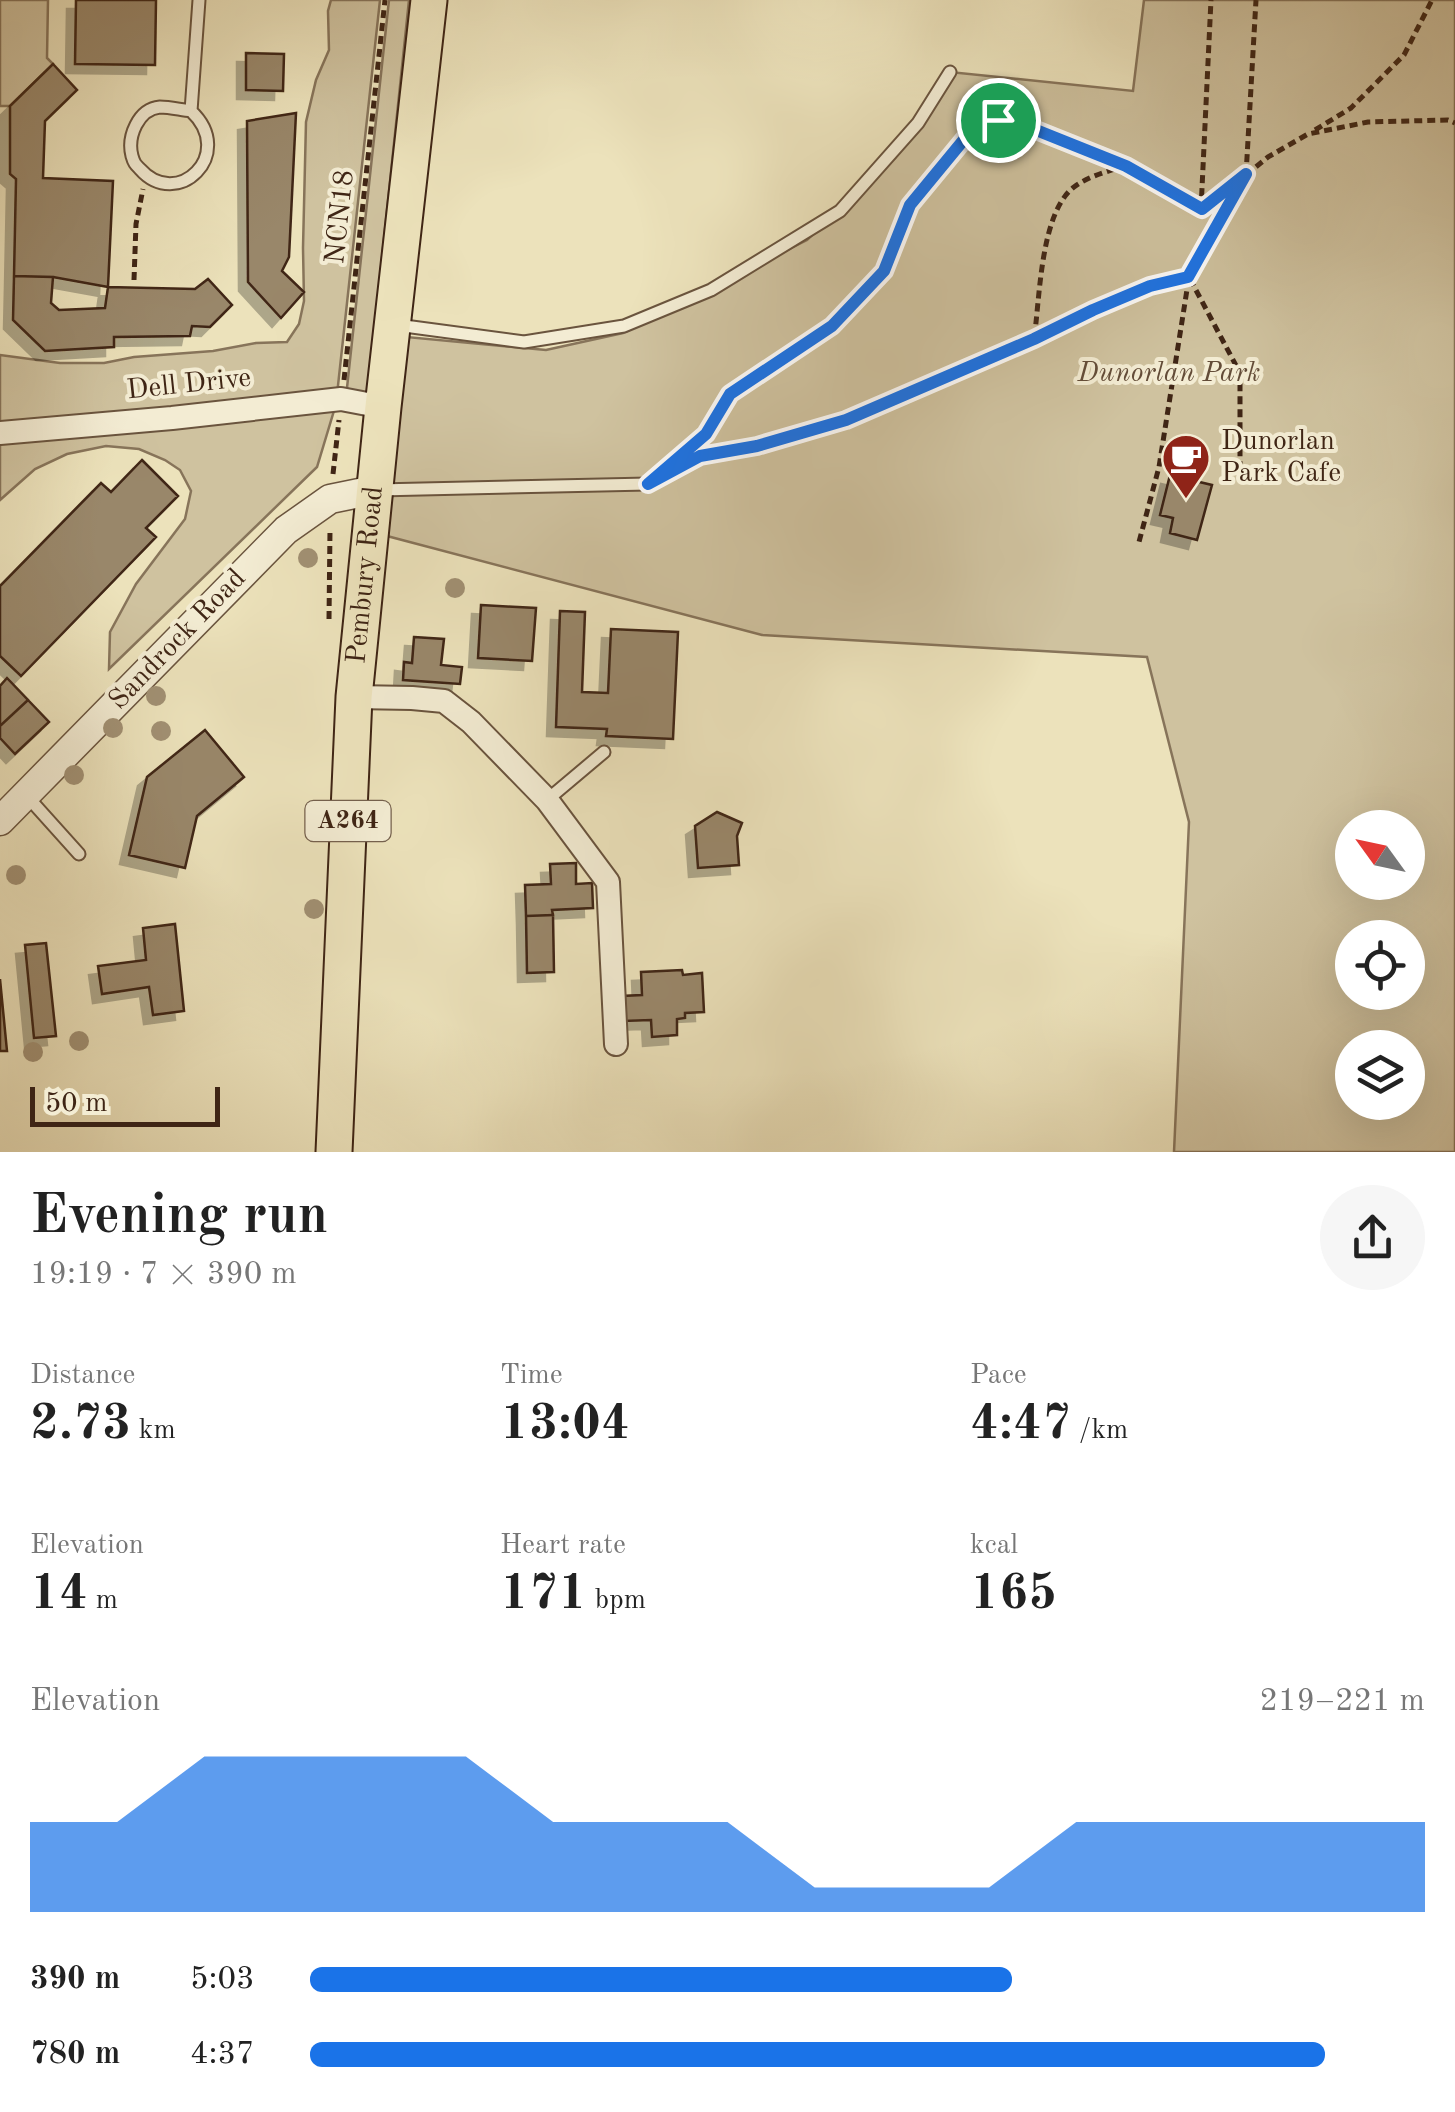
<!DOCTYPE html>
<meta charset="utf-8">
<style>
body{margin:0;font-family:"Old Standard TT",serif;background:#f6f6f6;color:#222;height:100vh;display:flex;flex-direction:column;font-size:38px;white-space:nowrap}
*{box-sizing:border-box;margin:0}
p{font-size:32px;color:#767676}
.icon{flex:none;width:55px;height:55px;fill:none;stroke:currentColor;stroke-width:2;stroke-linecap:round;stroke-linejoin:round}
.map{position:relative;height:1152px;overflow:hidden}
.side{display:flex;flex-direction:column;background:#fff;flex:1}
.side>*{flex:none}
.needle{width:65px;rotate:303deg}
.buttons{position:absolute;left:1335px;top:810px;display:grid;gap:20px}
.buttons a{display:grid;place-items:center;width:90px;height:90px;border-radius:50%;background:#fff;box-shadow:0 10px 40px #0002;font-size:50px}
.scale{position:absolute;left:30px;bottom:25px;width:190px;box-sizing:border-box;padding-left:10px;border:5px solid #3f2515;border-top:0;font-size:28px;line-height:35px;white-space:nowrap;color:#3f2515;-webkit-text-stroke:8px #f3ecd3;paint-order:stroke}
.pin{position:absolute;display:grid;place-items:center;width:85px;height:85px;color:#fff;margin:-42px;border:5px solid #fff;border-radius:50%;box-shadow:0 2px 10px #0007}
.round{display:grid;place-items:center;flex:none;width:105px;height:105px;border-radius:52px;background:#f6f6f6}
.headline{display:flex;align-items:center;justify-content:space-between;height:170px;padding:0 30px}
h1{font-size:55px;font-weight:600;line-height:75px}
.metrics{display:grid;grid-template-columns:repeat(3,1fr);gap:15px;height:170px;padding:10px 30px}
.metrics div{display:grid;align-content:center}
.metrics b{font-size:50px;font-weight:600}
.metrics small{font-size:28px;font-weight:400}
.metrics p{font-size:28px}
.chart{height:280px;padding:20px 30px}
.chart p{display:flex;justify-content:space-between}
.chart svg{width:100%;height:180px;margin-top:10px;fill:#1a73e8;opacity:.7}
ul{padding:0 30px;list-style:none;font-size:32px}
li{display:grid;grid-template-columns:160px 120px 1fr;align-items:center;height:75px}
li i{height:25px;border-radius:12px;background:#1a73e8}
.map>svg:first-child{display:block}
.green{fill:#cfc29f;stroke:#87745a;stroke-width:2.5;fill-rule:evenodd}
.building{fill:#99876b;stroke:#3f2515;stroke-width:2.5;filter:url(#shadow)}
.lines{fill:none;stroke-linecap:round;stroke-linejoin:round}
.service-casing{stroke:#6a543e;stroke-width:15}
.minor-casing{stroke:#6a543e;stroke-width:26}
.tertiary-casing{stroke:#6a543e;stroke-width:31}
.primary-casing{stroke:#3f2515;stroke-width:39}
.path{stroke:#3f2515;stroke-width:5;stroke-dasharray:8 5;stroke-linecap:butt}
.service{stroke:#f3ecd3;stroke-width:11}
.minor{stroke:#f3ecd3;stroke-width:22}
.tertiary{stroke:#f3ecd3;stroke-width:28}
.primary{stroke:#ece2bb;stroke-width:35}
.tree{fill:#a19073}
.route-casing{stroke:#fff;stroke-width:20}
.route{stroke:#1a73e8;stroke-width:12}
.labels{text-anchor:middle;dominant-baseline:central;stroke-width:8;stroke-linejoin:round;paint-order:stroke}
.shield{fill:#f3ecd3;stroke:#75614e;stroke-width:2.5}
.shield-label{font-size:25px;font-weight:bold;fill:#3f2515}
.street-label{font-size:28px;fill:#3f2515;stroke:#f3ecd3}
.park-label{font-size:28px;font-style:italic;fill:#634c38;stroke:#f3ecd3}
.poi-label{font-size:28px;fill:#3f2515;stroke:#f3ecd3;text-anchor:start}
</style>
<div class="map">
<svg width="1455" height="1152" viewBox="0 0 1455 1152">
<defs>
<filter id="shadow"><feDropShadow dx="-9" dy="9" stdDeviation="0" flood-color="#0004"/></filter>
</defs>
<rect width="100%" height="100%" fill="#ece2bb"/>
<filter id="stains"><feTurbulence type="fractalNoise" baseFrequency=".002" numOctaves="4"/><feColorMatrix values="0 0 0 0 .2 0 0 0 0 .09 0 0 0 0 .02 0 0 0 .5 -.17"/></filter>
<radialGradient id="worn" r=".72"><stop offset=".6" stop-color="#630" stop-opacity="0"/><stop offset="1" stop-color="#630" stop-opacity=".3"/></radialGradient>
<path class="green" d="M0 0H48L47 58 53 64 10 106H0Z
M331 0H380L336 404 317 467 109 669 110 632 136 584 185 519 191 491 180 470 165 460 139 449 106 446 67 454 35 469 0 500V355L60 363H104L134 357 213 351 256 343 287 342 299 324 304 301 303 248 306 122 316 80 329 50 328 11Z
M389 0H409L367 401 346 397Z
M1144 0H1455V1152H1174L1189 822 1147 657 762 635 387 536 407 337 546 350 623 333 807 240 895 158 950 72 1133 91ZM1352 828H1408V882H1352ZM1352 938H1408V992H1352ZM1352 1048H1408V1102H1352Z"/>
<path class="building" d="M76 0H156L155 65 75 64Z
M246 53 284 54 283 91 246 90Z
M53 64 77 90 45 121 43 178 113 181 108 287 53 277 14 276 16 179 10 174V106Z
M296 113 289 257 282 271 304 292 281 318 248 282 247 121Z
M14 276 53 277 51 303 59 310 105 308 108 287 195 289 208 279 232 305 210 327 192 326 190 336 114 337V347L45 351 13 320Z
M142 460 178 496 146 528 156 537 21 676 0 656V586L101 483 111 492Z
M1170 475 1212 485 1197 540 1170 533 1173 518 1160 515Z
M481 605 536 608 532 661 478 658Z
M560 611 585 612 582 692 608 693 611 629 678 632 673 739 606 736 607 729 556 727Z
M414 637 444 639 441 665 462 667 460 684 403 680 404 662 412 663Z
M7 678 28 700 0 726V686Z
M28 700 49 722 15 754 0 738V726Z
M205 730 244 777 197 816 185 868 129 855 147 777Z
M717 812 742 823 737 836 739 865 698 868 695 826Z
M576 863V884L592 883 593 908 552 910 553 915 526 916 525 885 551 884 550 864Z
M553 915 554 972 527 973 526 916Z
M175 924 184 1011 153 1015 149 987 102 994 98 966 146 960 143 928Z
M46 943 56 1036 34 1038 25 945Z
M682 970 683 975 702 973 704 1012 685 1013V1018L677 1019V1035L652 1037 651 1020 623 1021 621 996 642 995 641 972Z
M0 979 7 1051H0Z"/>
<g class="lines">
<g class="service-casing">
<path id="service" d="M191 111C181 110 170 107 160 107 138 109 127 137 132 156 134 163 135 164 140 169 177 211 237 154 191 111L199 0
M397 325 524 342 624 326 711 290 840 211 918 123 950 72
M378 490 648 484
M26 795 79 854
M547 800 604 752"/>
</g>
<g class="minor-casing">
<path id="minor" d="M0 433 172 418 341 399 383 407
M354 697 412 698 444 701 471 722 547 800 608 882 616 1044"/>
</g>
<g class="tertiary-casing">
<path id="tertiary" d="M0 821 286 530 330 499 374 490"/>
</g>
<g class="primary-casing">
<g id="primary">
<path id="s1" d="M334 1152 354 697 383 407 429 0"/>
</g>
</g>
<path class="path" d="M1315 130 1351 108 1404 55 1432 0
M1246 175 1268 157 1308 134 1368 122 1448 120 1455 123
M1246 175 1256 0
M1201 209 1211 0
M134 280 136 224 143 189
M1034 339C1084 314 1133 290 1189 277L1159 467 1139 542
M344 380 385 0
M662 472 707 434 730 394 832 325 884 271 910 205 971 131 998 120 1035 130 1126 166 1201 209 1246 175 1189 277 1240 373V465
M333 474 339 420
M660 478 700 456 757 446 846 421 1034 339C1040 299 1040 213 1074 187 1089 176 1108 171 1126 166
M329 619 330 530"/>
<use href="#service" class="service"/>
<use href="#minor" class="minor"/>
<use href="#tertiary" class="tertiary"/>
<use href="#primary" class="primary"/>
</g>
<g class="tree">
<circle cx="308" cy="558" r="10"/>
<circle cx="455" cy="588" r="10"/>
<circle cx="156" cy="696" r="10"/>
<circle cx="113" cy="728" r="10"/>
<circle cx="161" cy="731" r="10"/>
<circle cx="74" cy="775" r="10"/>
<circle cx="16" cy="875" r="10"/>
<circle cx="314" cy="909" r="10"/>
<circle cx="79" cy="1041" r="10"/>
<circle cx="33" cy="1052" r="10"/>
</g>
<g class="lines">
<g class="route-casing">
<path id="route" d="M998 120 1036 130 1126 166 1202 209 1246 174 1188 277 1150 286 1093 310 1034 339 846 420 757 446 700 456 648 484 706 434 730 394 832 326 884 271 910 205 971 131Z"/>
</g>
<use href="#route" class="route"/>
</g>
<defs>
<g id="cafe-pin" transform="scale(2.5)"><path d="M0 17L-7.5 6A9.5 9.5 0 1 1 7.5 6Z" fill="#8f2418" stroke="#f3ecd3"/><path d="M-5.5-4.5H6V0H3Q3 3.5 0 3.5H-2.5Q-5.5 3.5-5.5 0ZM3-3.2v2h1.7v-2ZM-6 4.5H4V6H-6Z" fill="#fff"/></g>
</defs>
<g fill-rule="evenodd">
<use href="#cafe-pin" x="1186" y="458"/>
</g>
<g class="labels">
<rect class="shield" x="305.5" y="801" width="85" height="40" rx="8"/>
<g class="shield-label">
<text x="348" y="821">A264</text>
</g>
<g class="street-label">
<text transform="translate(341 217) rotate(-84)">NCN18</text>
<text transform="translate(189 385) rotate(-6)">Dell Drive</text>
<text stroke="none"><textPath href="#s1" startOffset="578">Pembury Road</textPath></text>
<text transform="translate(178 640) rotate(-46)">Sandrock Road</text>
</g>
<g class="park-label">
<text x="1169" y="374">Dunorlan Park</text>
</g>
<g class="poi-label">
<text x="1221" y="442">Dunorlan<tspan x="1221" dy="32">Park Cafe</tspan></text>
</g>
</g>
<rect width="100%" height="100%" filter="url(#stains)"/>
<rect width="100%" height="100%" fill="url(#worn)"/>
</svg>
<div class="buttons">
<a><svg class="needle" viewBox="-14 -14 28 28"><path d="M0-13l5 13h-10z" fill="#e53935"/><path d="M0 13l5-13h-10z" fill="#767676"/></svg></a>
<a><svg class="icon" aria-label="locate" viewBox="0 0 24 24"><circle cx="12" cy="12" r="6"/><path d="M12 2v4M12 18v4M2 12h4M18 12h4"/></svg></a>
<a><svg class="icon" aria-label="layers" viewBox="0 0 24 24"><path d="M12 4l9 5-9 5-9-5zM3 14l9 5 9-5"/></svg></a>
</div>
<div class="scale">50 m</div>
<div class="pin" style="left:998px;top:120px;background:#1e9e55"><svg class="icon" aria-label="arrive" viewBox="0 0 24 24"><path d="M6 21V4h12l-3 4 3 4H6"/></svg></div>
</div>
<section class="side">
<div class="headline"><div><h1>Evening run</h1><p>19:19 · 7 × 390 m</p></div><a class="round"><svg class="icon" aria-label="share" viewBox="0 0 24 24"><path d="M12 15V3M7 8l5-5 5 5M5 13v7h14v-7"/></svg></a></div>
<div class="metrics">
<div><p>Distance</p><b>2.73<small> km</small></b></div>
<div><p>Time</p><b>13:04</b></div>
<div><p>Pace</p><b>4:47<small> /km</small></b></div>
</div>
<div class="metrics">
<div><p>Elevation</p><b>14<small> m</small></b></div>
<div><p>Heart rate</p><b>171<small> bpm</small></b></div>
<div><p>kcal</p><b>165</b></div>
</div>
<div class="chart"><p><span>Elevation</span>219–221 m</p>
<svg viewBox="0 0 160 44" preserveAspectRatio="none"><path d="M0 44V22L10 22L20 6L30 6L40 6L50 6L60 22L70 22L80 22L90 38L100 38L110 38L120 22L130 22L140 22L150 22L160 22V44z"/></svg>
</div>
<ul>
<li><b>390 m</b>5:03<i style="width:63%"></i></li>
<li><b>780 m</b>4:37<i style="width:91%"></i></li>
</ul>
</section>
